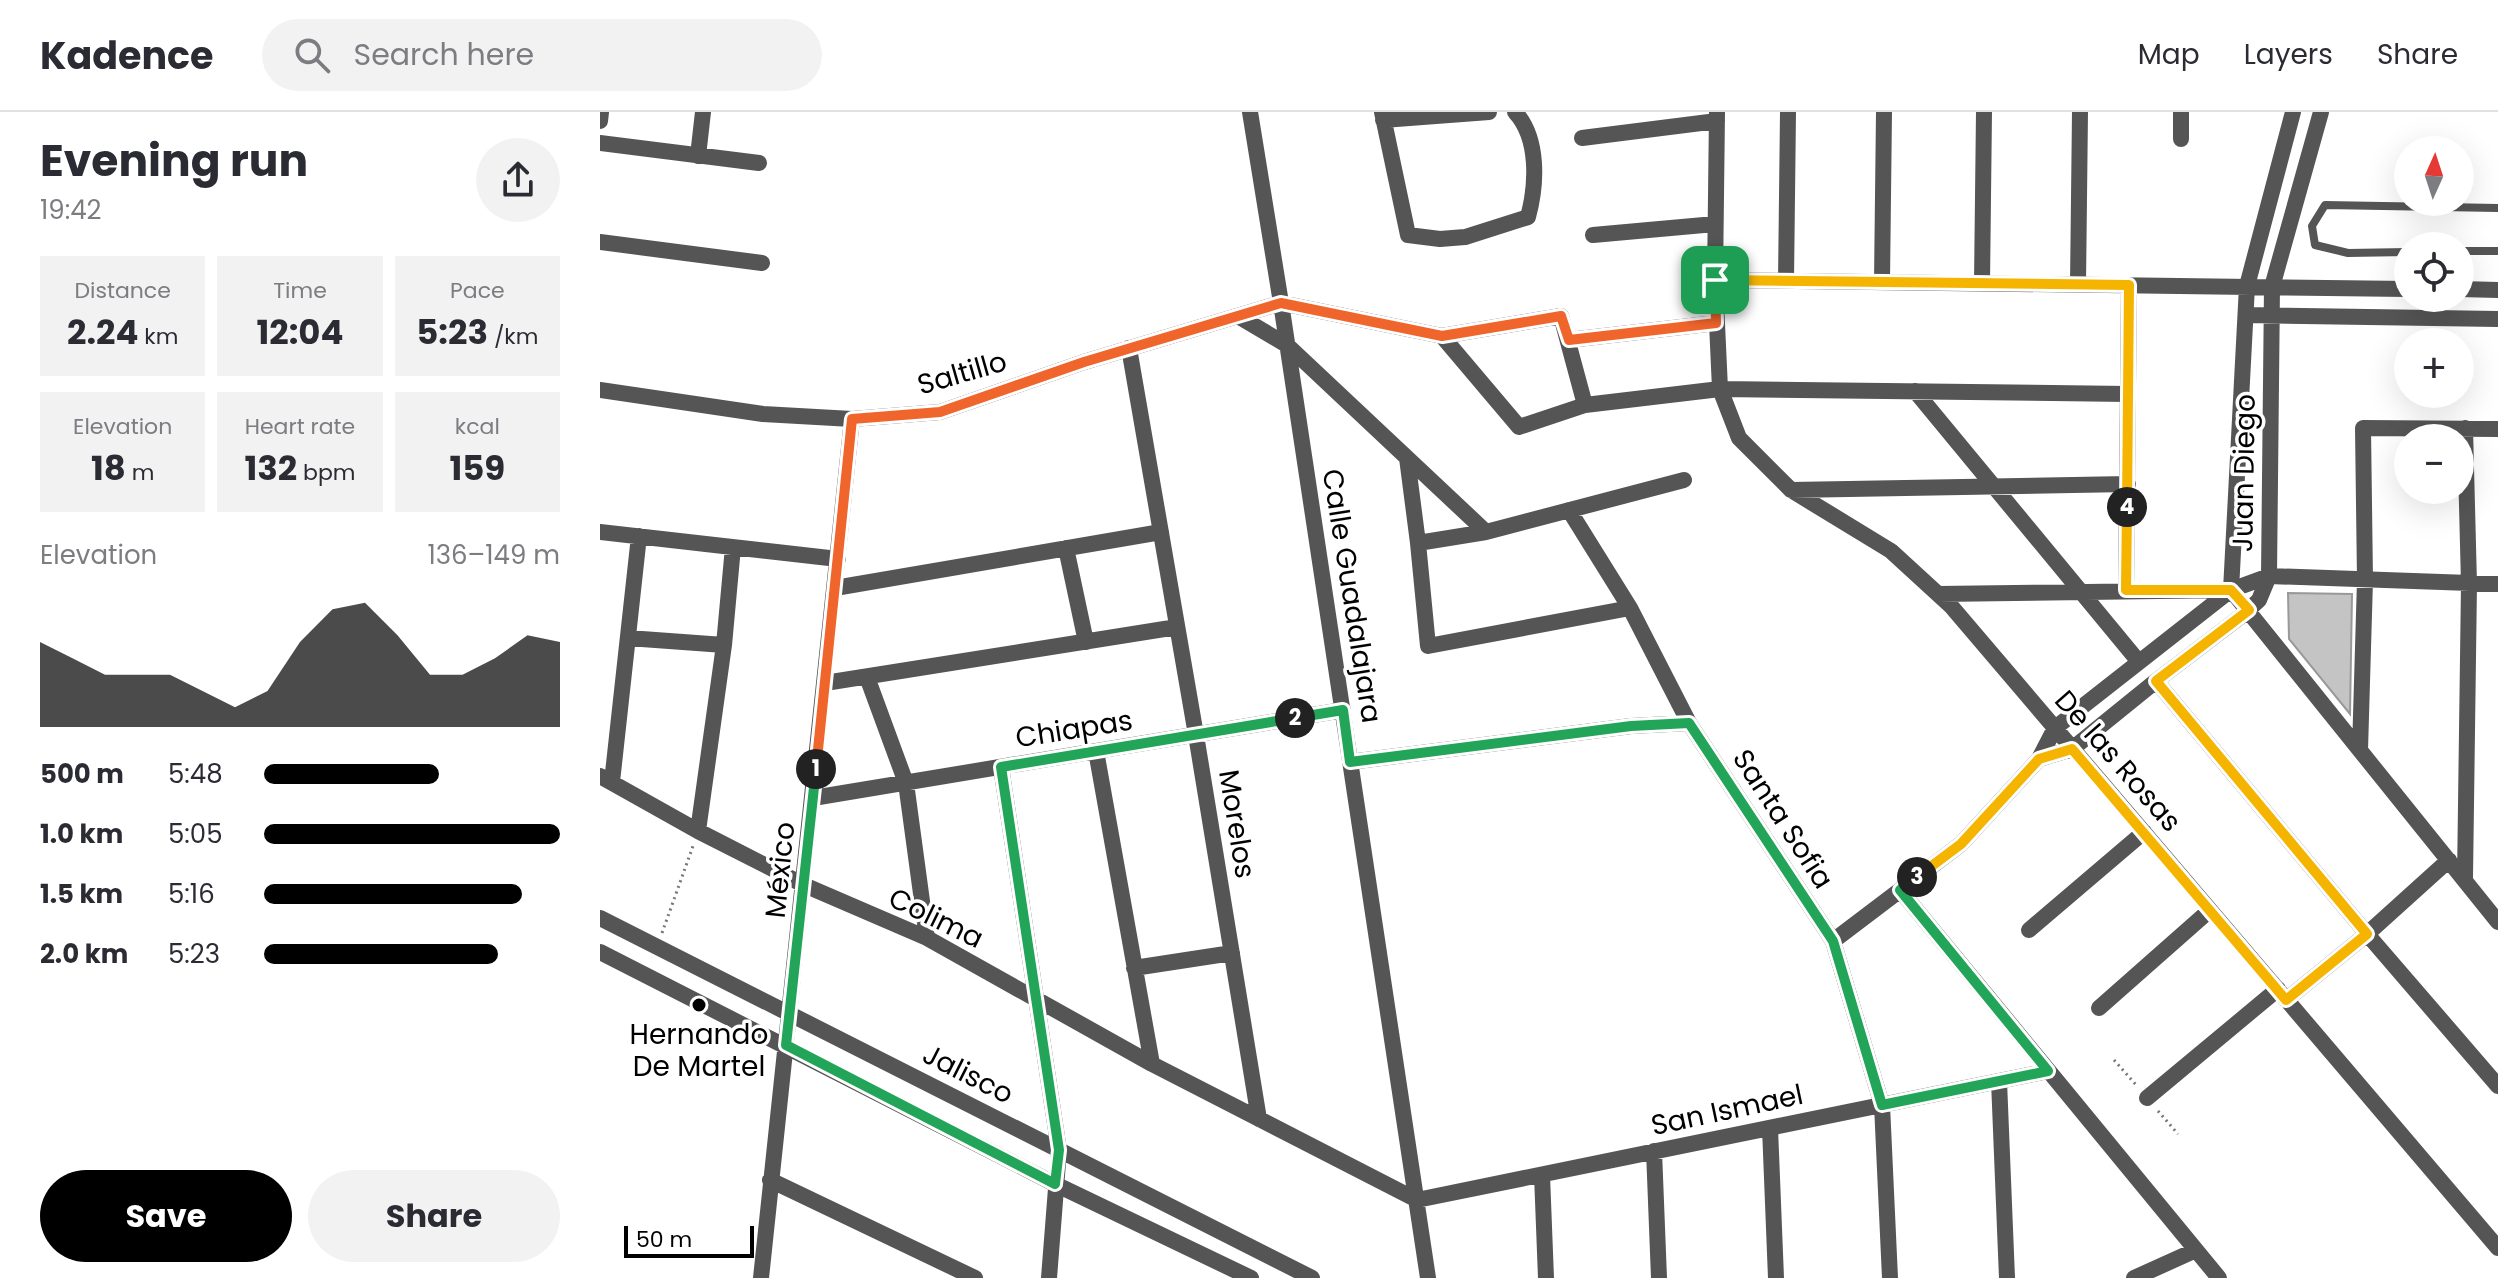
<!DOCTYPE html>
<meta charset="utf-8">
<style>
body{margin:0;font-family:Poppins,sans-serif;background:#f2f2f3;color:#2b2b33;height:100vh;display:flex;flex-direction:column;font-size:30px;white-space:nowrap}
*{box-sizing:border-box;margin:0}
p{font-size:26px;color:#7c7c81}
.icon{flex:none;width:44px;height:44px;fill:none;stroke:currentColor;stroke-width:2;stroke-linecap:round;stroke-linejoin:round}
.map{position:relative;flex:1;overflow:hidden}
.panel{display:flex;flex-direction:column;background:#fff;width:600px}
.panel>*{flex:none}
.needle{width:52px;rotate:3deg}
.tools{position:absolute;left:1794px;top:24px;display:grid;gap:16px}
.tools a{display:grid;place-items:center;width:80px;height:80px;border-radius:50%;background:#fff;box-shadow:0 8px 32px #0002;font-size:40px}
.scale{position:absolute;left:24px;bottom:20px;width:130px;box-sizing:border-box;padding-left:8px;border:4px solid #000;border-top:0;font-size:22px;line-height:28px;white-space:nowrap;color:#000;-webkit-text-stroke:6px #fff;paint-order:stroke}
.pin{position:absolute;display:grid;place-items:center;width:68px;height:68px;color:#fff;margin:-34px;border-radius:16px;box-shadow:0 4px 12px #0006}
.km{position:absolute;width:40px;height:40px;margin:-20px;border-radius:50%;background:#222;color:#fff;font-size:22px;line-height:40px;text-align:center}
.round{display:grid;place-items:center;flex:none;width:84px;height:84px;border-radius:42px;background:#f2f2f3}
.headline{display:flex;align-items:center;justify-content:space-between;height:136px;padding:0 40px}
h1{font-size:44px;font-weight:700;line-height:60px}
.metrics{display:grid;grid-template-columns:repeat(3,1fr);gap:12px;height:136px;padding:8px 40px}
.metrics div{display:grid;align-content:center;border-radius:0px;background:#f2f2f3;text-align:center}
.metrics b{font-size:34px;font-weight:700}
.metrics small{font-size:22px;font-weight:400}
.metrics p{font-size:22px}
.chart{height:224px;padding:16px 40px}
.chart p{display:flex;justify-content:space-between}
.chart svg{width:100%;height:144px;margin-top:8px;fill:#000;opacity:.7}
.cta{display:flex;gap:16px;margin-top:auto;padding:16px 40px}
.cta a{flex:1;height:92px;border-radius:48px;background:#000;color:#fff;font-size:32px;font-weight:700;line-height:92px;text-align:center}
.cta a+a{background:#f2f2f3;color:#2b2b33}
ul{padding:0 40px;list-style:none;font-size:26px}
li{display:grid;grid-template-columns:128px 96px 1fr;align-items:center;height:60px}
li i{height:20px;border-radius:10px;background:#000}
header{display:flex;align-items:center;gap:48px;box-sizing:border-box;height:112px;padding:0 40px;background:#fff;border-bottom:2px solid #e1e1e2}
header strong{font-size:38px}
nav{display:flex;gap:44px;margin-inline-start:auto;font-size:28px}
.search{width:560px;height:72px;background:#f2f2f3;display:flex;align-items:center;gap:20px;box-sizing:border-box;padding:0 28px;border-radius:44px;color:#7c7c81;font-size:30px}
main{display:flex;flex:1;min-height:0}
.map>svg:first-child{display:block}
.building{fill:#c4c4c4;stroke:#999;stroke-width:2}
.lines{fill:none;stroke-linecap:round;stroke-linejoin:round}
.path{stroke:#777;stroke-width:3;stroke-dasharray:2 4;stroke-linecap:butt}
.service{stroke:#555;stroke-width:8}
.minor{stroke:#555;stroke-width:16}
.split-1-casing{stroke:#fff;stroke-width:16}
.split-2-casing{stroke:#fff;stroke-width:16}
.split-3-casing{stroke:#fff;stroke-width:16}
.split-4-casing{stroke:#fff;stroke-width:16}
.split-5-casing{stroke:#fff;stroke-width:16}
.split-1{stroke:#f0652b;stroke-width:10}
.split-2{stroke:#22a559;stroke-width:10}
.split-3{stroke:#22a559;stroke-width:10}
.split-4{stroke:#f5b400;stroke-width:10}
.split-5{stroke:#f5b400;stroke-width:10}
.poi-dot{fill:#000;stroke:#fff;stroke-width:3}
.labels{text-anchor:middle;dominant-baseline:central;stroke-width:7;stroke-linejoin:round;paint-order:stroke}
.street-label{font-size:28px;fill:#000;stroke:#fff}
.poi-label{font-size:28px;fill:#000;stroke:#fff}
</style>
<header>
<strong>Kadence</strong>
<div class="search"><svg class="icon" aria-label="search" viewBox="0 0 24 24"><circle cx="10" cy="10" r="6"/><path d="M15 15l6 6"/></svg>Search here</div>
<nav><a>Map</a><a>Layers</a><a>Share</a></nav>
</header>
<main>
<section class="panel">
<div class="headline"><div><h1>Evening run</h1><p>19:42</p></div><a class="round"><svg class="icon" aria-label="share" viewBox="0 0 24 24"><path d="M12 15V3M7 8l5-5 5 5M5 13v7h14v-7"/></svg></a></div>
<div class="metrics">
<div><p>Distance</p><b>2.24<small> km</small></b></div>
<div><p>Time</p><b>12:04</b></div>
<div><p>Pace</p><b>5:23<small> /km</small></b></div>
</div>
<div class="metrics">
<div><p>Elevation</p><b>18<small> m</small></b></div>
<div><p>Heart rate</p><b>132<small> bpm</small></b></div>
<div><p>kcal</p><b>159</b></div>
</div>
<div class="chart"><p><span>Elevation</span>136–149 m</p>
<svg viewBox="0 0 160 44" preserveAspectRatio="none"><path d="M0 44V18L10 23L20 28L30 28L40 28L50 33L60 38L70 33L80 18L90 8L100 6L110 16L120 28L130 28L140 23L150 16L160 18V44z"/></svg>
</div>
<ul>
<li><b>500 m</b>5:48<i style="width:59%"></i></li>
<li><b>1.0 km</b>5:05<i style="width:100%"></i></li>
<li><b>1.5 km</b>5:16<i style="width:87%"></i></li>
<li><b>2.0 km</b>5:23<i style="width:79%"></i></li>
</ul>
<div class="cta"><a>Save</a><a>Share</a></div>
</section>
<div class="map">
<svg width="1898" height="1166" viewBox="0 0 1898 1166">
<rect width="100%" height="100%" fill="#fff"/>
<path class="building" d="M1688 481 1752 482 1750 602 1689 527Z"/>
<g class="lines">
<path class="path" d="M62 821 93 734
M1514 948 1538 975
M1558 999 1578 1022"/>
<path class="service" d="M1860 139H1898
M1808 140 1748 141 1715 133 1712 114 1725 93 1898 96"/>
<path class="minor" d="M650 0 681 191 828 1166
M782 0 808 123 840 127 865 125 928 105C937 72 939 26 915 0
M1117 0 1115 168 1120 277 1139 326 1191 378 1291 439 1351 494 1898 1136
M783 8 889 0
M0 9 1 0
M982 26 1117 9
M1581 27V0
M0 31 159 51
M98 44 103 0
M993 123 1115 112
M0 130 162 151
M1115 168 1808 177
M1186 169 1188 0
M1282 170 1284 0
M1382 171 1384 0
M1478 172 1480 0
M1860 177 1898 178
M1646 203 1898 207
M638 204 687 233 886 420 818 431 828 534 1030 496 1089 611
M842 224 919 315 985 293 1120 277 1528 282
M969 228 1116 211
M529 236 596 623 659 1007
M0 278 163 302 252 307 340 300 484 250 681 191 842 224 961 204 985 293
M1315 279 1539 550
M807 346 818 431
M1191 378 1528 372
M969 398 1030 496
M0 420 238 447
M886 420 1084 368
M466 436 486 530
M235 476 561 420
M1526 478 1529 173
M1631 478 1647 174 1693 0
M1631 478 1898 810
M1338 482 1631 478 1669 464 1898 472
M28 526 124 533
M267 565 306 671 327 826
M1556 569 1767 822 1898 974
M225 571 577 515
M1760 638 1765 468 1763 316 1898 317
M496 639 552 952
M1439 647 1472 637 1556 569 1644 502 1659 488 1669 464 1672 175 1721 0
M750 650 1031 614 1089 611 1233 829 1282 993 1290 1166
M401 655 459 1038 449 1166
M0 664 98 719 204 773 327 826 552 952 817 1088 1448 959
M12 670 39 424
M213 686 743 598
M98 719 124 533 133 435
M1865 766 1869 472 1865 316
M1300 778 1619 1166
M0 806 712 1166
M1429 818 1544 720
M1233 829 1361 732 1439 647 1455 616 1631 478
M0 840 455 1072 651 1166
M534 856 632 841
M1686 888 1767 822 1849 748
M1499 896 1610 798
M1399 969 1407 1166
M1547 986 1678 877
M1170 1016 1176 1166
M1054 1039 1059 1166
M942 1063 946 1166
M170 1068 375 1166
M161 1166 252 307
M1534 1166 1596 1138"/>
</g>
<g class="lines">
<g class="split-1-casing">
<path id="split-1" d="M216 657 252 307 340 300 484 250 681 191 842 224 961 204 969 228 1116 211 1115 168"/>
</g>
<g class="split-2-casing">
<path id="split-2" d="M216 657 186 933 455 1072 459 1038 401 655 695 606"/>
</g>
<g class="split-3-casing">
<path id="split-3" d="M695 606 743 598 750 650 1031 614 1089 611 1233 829 1282 993 1448 959 1300 778 1317 765"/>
</g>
<g class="split-4-casing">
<path id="split-4" d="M1317 765 1361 732 1439 647 1472 637 1686 888 1767 822 1556 569 1649 498 1631 478H1526L1527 395"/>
</g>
<g class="split-5-casing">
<path id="split-5" d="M1115 168 1529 173 1527 395"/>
</g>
<use href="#split-1" class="split-1"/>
<use href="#split-2" class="split-2"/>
<use href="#split-3" class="split-3"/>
<use href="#split-4" class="split-4"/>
<use href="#split-5" class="split-5"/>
</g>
<circle class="poi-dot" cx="99" cy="893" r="8"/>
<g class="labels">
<g class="street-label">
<text transform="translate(362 261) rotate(-16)">Saltillo</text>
<text transform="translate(1644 361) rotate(-89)">Juan Diego</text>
<text transform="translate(752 484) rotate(81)">Calle Guadalajara</text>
<text transform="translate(474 617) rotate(-9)">Chiapas</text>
<text transform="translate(1518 649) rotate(49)">De las Rosas</text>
<text transform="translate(1183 707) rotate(57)">Santa Sofia</text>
<text transform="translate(637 712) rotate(81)">Morelos</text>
<text transform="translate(180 758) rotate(-84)">México</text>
<text transform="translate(336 806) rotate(26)">Colima</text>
<text transform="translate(368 962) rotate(27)">Jalisco</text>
<text transform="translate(1127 998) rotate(-12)">San Ismael</text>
</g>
<g class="poi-label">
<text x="99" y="922">Hernando<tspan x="99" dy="32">De Martel</tspan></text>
</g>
</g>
</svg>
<div class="tools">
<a><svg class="needle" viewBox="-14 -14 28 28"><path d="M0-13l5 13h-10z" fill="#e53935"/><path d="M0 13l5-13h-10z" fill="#7c7c81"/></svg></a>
<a><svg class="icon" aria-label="locate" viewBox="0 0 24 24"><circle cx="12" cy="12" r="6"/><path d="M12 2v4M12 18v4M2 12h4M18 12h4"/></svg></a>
<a>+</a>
<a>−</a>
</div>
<div class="scale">50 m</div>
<div class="pin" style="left:1115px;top:168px;background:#1e9e55"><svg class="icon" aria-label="arrive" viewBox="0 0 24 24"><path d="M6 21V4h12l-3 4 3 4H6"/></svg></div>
<b class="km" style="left:216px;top:657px">1</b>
<b class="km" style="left:695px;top:606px">2</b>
<b class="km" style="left:1317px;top:765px">3</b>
<b class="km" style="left:1527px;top:395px">4</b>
</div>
</main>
